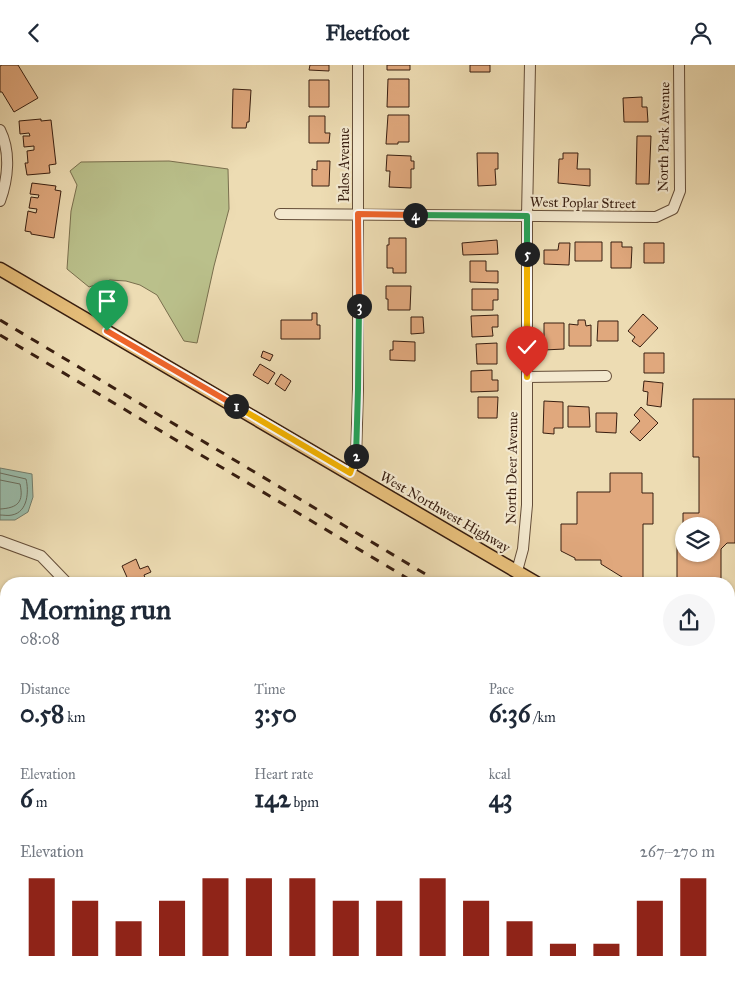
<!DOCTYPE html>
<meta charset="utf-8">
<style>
body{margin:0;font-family:"IM FELL Great Primer",serif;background:#f6f6f7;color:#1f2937;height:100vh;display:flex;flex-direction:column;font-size:19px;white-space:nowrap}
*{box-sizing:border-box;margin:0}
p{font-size:16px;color:#747a83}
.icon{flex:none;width:28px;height:28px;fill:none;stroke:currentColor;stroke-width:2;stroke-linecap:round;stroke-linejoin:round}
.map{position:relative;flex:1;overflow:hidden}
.side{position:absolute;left:0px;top:512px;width:735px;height:406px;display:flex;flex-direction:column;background:#fff;border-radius:20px 20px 0 0;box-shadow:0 1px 4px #0004}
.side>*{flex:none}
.tools{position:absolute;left:675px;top:452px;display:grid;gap:10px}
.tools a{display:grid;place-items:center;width:45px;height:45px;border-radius:50%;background:#fff;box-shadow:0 1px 4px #0004;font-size:25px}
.pin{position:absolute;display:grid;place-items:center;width:42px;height:42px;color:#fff;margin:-51px -21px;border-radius:50% 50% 50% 0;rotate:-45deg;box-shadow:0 0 5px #0007}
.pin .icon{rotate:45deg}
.km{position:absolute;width:25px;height:25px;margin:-12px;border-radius:50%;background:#222;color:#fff;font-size:14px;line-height:25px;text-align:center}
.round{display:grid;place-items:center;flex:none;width:52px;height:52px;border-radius:26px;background:#f6f6f7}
.summary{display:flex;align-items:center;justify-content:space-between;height:85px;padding:0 20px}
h1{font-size:28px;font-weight:700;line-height:38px}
.metrics{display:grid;grid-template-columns:repeat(3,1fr);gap:8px;height:85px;padding:5px 20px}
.metrics div{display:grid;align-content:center}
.metrics b{font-size:25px;font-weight:700}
.metrics small{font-size:14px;font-weight:400}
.metrics p{font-size:14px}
.chart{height:140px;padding:10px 20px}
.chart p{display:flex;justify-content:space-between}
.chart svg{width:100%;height:90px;margin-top:5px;stroke:#8f2418;stroke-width:6}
header{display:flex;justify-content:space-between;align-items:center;height:65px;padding:0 20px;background:#fff;font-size:22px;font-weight:700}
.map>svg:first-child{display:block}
.green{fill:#bac08b;stroke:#796f4e}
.water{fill:#9abcaa;stroke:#737d6c}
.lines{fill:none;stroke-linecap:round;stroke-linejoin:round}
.shore{stroke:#696d5d;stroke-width:1}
.stream{stroke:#737d6c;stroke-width:3}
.building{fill:#e0a87d;stroke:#381e10;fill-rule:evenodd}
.minor-casing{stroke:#654e39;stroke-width:12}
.major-casing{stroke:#381e10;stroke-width:15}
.minor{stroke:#f3e8ce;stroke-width:10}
.major{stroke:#e6be7a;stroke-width:12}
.rail{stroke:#381e10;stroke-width:3;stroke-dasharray:9 9;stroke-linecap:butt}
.split-1-casing{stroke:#fff;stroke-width:10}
.split-2-casing{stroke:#fff;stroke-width:10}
.split-3-casing{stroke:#fff;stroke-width:10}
.split-4-casing{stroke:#fff;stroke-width:10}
.split-5-casing{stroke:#fff;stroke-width:10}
.split-6-casing{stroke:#fff;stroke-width:10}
.split-1{stroke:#f0652b;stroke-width:6}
.split-2{stroke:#f5b400;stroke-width:6}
.split-3{stroke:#22a559;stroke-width:6}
.split-4{stroke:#f0652b;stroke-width:6}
.split-5{stroke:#22a559;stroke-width:6}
.split-6{stroke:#f5b400;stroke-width:6}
.labels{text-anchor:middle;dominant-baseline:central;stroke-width:4.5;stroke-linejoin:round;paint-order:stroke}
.street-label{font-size:14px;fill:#381e10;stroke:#f3e8ce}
</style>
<header><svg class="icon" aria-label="back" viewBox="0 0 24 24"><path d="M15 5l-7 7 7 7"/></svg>Fleetfoot<svg class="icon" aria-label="person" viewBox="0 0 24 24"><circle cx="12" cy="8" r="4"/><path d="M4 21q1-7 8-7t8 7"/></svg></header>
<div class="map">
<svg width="735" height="918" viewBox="0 0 735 918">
<rect width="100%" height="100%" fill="#eddcb3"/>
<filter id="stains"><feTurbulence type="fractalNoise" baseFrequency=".004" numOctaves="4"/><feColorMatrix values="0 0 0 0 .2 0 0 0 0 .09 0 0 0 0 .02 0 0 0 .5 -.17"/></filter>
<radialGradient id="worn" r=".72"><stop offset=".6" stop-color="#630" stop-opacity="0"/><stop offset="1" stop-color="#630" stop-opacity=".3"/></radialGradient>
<path class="green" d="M169 96 228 104 229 144 214 201 197 278 184 276 157 230 140 220 126 216 110 215 89 222 67 204 71 146 77 120 70 106 81 97Z"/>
<path class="water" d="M0 403 32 409 33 432 28 447 15 455H0Z"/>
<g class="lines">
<path class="shore" d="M0 408 26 414C29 426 28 447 12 450 8 451 4 450 0 450
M0 415 20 419C24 437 18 443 0 444"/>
<path class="stream" d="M0 794H6
M123 912 125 918"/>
</g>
<path class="building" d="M2 0H18L38 33 14 47 2 27H0V1Z
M310 0H329V6L309 5Z
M387 0H410V5H387Z
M470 0H490V7H470Z
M388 14H409V42H387Z
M309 15H329V42H309Z
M233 24 251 25 249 57H247L246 63H232Z
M642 32V42H647L648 57H624L623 33Z
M388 50H409V77H398V79H386Z
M309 51H325V68H330L329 78H309Z
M41 54V56L51 55 56 99 49 100 50 108 27 110 25 98H28L27 86 34 85V81L24 82 23 71H30L29 68 20 69 19 56Z
M637 71H651L649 119H636Z
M477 88H498V104H495L496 120 478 121Z
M563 88H578L577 104H590V121L558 118 559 94H563Z
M387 90 411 91V96H414V104H411V123L389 122 390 106H386Z
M317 96H330L329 121H312V104L317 105Z
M32 118 56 121 55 125 61 126 54 173 31 169V167L25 166 28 146 36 148 37 144 29 143 31 132 38 133 39 130 30 129Z
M389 173H406V208H393V203H387V180H389Z
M497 175 498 189 463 190 462 178Z
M575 177H602V196H575Z
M611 177H622V182H632L631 203H611Z
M559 178H570L569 200 544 199V185H558Z
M644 178H664V198H644Z
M470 196H486V206H498V218L470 217Z
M386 221H411L410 245H388V234H386Z
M472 224H498V235H493V245H472Z
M312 248H317V260H320V274H281V255H312Z
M643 249 658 263 640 282 632 276 635 272 628 266Z
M498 250V262H492L493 271 472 272 471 251Z
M411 252H423L424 268 411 269Z
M578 255H585L586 261 591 260V281H569V259L578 260Z
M598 256H618V276H597Z
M544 258H564V284L544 285Z
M393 276 415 277V296L390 295V285H393Z
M497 278V299H477L476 279Z
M263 286 273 290 270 296 261 292Z
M644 288H664V308H644Z
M260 299 275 308 268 319 253 310Z
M492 305V315H498V326L471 327V306Z
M281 309 291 316 285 326 275 319Z
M644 316 663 318 661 342 647 340 648 327 643 326Z
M478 332H498L497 353H478Z
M693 334H735V478H727L721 484V519H677V480H683V448H699V392H693ZM684 461H711V489H684Z
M544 336 563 337V363H554V369L543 368Z
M568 341 589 342 590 362H568Z
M641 342 658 358 640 376 630 367 640 356 634 350Z
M596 348H617L616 368 596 367Z
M610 408H642V428H653V459H643V517H630L601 499V495H575V493L561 486V459H577V427H610Z
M136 494 140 504 148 501 151 507 144 510 147 518 145 519H130L122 501Z
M0 688 6 689V713H0Z
M735 868V882L729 884V869Z
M425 912H453L455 916 460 914 462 918H428Z"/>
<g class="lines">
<g class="minor-casing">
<path id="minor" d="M0 65C11 87 8 114 0 136
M280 149 656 152 673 144 680 126 679 0
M527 312 606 311
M350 408 356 394 358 324V0
M0 476 41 491 68 519
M517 506 523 484 527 440V151L530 0
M0 772H6
M318 918 328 912"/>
</g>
<g class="major-casing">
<path id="major" d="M0 204 538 519
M729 634 735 637
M729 655 735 659
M729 773 735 772
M729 787 735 786
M519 918V912"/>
</g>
<use href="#minor" class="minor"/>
<use href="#major" class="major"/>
<path class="rail" d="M0 255 442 519
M0 270 417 519
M729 698 735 702"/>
</g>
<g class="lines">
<g class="split-1-casing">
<path id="split-1" d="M107 266 236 341"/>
</g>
<g class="split-2-casing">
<path id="split-2" d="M236 341 350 408 356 391"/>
</g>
<g class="split-3-casing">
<path id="split-3" d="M356 391 358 324 359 241"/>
</g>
<g class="split-4-casing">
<path id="split-4" d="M359 241 358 149 415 150"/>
</g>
<g class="split-5-casing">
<path id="split-5" d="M415 150 527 151V189"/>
</g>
<g class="split-6-casing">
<path id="split-6" d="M527 189V312"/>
</g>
<use href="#split-1" class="split-1"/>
<use href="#split-2" class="split-2"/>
<use href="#split-3" class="split-3"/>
<use href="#split-4" class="split-4"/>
<use href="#split-5" class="split-5"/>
<use href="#split-6" class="split-6"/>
</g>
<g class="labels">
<g class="street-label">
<text transform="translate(664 72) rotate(-89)">North Park Avenue</text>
<text transform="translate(344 100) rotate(-90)">Palos Avenue</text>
<text transform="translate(583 138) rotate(1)">West Poplar Street</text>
<text transform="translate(512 403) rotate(-89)">North Deer Avenue</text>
<text transform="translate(445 447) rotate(30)">West Northwest Highway</text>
</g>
</g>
<rect width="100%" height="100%" filter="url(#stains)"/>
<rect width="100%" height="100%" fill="url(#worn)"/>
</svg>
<div class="tools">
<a><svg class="icon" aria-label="layers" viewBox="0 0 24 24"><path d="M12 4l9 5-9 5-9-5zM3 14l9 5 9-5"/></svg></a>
</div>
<div class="pin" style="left:107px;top:266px;background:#1e9e55"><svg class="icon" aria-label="arrive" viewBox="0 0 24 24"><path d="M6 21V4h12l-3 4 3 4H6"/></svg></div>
<div class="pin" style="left:527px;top:312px;background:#d93025"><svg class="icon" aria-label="check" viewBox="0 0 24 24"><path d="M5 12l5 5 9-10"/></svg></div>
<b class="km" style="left:236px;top:341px">1</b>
<b class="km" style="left:356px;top:391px">2</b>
<b class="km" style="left:359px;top:241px">3</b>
<b class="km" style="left:415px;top:150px">4</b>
<b class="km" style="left:527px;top:189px">5</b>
<section class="side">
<div class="summary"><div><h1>Morning run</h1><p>08:08</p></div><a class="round"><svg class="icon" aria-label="share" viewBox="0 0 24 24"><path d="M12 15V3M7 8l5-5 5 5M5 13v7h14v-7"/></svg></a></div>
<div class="metrics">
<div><p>Distance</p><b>0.58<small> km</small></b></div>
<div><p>Time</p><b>3:50</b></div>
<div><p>Pace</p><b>6:36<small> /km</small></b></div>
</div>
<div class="metrics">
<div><p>Elevation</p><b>6<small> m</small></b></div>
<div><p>Heart rate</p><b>142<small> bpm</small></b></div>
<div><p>kcal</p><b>43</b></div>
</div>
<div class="chart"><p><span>Elevation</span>267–270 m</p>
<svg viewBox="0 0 160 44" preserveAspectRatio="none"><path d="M5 44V6M15 44V17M25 44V27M35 44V17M45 44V6M55 44V6M65 44V6M75 44V17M85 44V17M95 44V6M105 44V17M115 44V27M125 44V38M135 44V38M145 44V17M155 44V6"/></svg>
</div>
</section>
</div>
